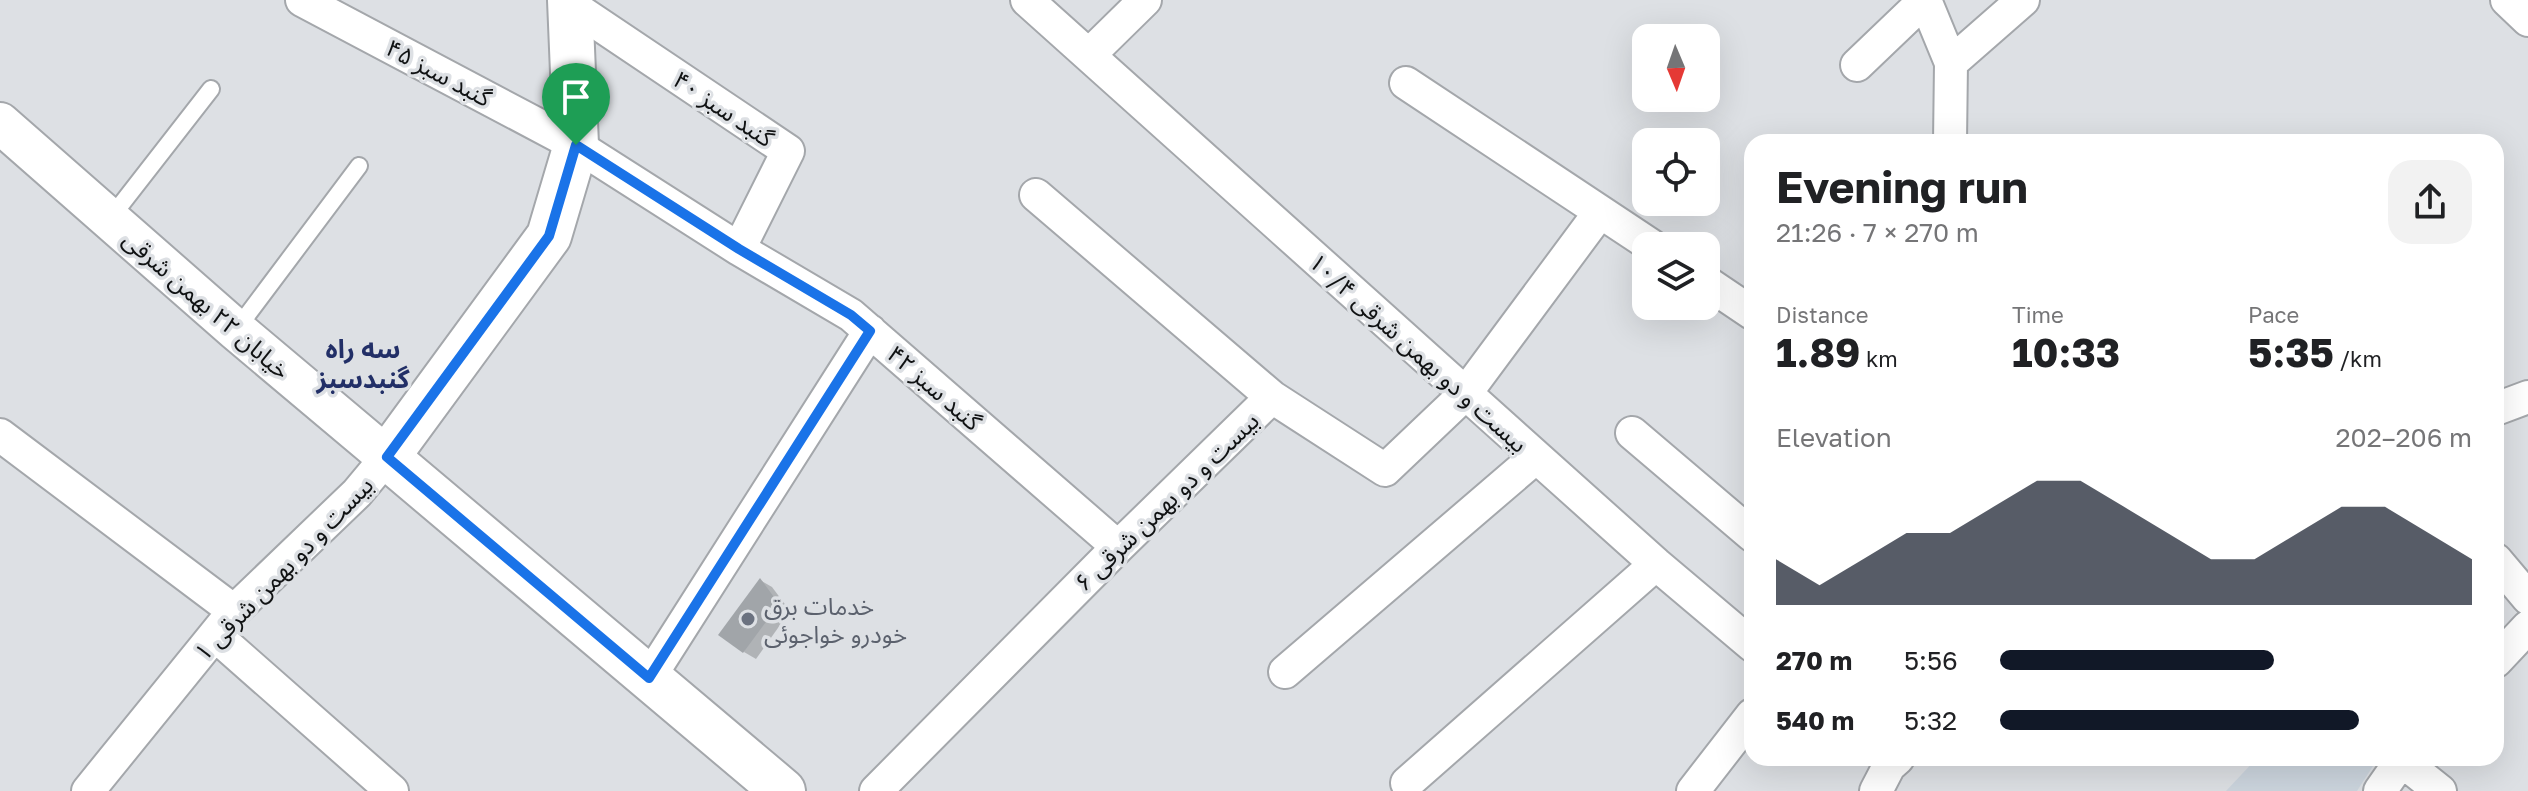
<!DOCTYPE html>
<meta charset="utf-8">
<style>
body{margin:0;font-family:"Golos Text","Noto Sans Arabic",sans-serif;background:#f2f2f2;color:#202124;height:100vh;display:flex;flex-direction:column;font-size:30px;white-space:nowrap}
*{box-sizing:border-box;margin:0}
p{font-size:26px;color:#757577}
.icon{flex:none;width:44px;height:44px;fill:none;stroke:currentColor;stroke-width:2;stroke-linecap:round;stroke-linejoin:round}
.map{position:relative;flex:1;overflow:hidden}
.details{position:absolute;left:1744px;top:134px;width:760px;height:632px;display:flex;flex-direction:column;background:#fff;border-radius:24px;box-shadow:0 8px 32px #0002}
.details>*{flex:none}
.needle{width:52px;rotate:178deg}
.fabs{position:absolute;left:1632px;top:24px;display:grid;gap:16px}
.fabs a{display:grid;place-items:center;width:88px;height:88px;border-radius:16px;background:#fff;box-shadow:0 8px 32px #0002;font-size:40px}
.pin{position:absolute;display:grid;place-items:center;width:68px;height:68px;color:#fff;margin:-82px -34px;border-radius:50% 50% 50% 0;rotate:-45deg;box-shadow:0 0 8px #0007}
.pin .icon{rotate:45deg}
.round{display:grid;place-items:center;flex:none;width:84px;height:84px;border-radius:24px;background:#f2f2f2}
.headline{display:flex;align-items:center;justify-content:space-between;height:136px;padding:0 32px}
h1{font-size:44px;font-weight:700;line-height:60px}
.stats{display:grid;grid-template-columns:repeat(3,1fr);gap:12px;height:136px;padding:8px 32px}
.stats div{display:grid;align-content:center}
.stats b{font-size:40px;font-weight:700}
.stats small{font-size:22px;font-weight:400}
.stats p{font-size:22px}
.chart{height:224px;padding:16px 32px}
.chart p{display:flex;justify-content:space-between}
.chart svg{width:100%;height:144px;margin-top:8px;fill:#111827;opacity:.7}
ul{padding:0 32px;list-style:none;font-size:26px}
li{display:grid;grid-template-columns:128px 96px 1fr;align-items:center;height:60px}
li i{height:20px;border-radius:10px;background:#111827}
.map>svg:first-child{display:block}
.built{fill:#ccd5de}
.shadow{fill:#0003}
.building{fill:#a1a5a9}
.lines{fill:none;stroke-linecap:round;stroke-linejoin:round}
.service-casing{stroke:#a4a7ab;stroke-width:20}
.minor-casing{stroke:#a4a7ab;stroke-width:36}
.tertiary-casing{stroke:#a4a7ab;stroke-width:44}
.secondary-casing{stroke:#a4a7ab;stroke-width:48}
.service{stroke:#fff;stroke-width:16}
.minor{stroke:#fff;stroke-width:32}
.tertiary{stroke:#fff;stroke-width:40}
.secondary{stroke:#fff;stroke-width:44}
.route-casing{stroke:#fff;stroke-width:16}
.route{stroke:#1a73e8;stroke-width:10}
.worship-dot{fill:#6b7280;stroke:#dde0e4;stroke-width:3}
.labels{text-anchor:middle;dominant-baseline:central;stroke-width:7;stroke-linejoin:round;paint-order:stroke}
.street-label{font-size:24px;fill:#101213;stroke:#dde0e4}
.worship-label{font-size:24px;fill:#5b616d;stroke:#dde0e4;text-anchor:start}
.neighbourhood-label{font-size:26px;font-weight:bold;fill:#222f67;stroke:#dde0e4}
</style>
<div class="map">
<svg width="2528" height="791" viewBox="0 0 2528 791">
<rect width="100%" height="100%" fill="#dde0e4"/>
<path class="built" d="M2257 758H2364L2373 766 2357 791H2226Z"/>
<path class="shadow" d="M760 580 772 587 790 611 756 659 744 652Z"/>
<path class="building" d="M760 578 779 604 743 653 718 635Z"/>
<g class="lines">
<g class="service-casing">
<path id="service" d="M109 220 211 89
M236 330 359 166"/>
</g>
<g class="minor-casing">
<path id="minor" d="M302 0 576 145 739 249 851 315 1118 547
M1027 0 1656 564 1752 645
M2507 0 2528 20
M569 4 788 151 739 249
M1089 55 1145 0
M1951 63 2023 0
M1857 65 1925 0 1951 63 1950 142
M1406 83 1652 246
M1706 282 1752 313
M1272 397 1385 470 1465 394 1600 212
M2496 409 2528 397
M1632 433 1752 535
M0 435 234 611
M2496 560 2528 598
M215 635 392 791
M2496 661 2528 627
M1285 672 1536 457
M649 678 870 331
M2401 760 2440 791
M1407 783 1656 564
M88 791 234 611 357 493 387 457
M876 791 1118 547 1272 397 1036 195
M1693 791 1752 715
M1876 791 1889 766 1898 758
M2380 791 2403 758"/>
</g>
<g class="tertiary-casing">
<path id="tertiary" d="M0 123 236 330 387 457"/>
</g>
<g class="secondary-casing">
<path id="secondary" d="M570 0 576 145 549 236 387 457 783 791"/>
</g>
<use href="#service" class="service"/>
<use href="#minor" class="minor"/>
<use href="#tertiary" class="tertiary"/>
<use href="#secondary" class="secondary"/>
</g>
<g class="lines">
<g class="route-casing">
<path id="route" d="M576 145 739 249 851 315 870 331 649 678 387 457 549 236Z"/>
</g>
<use href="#route" class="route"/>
</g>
<circle class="worship-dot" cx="748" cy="619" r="8"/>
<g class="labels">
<g class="street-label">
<text transform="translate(439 72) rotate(28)">گنبد سبز ۴۵</text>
<text transform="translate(724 108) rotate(34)">گنبد سبز ۴۰</text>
<text transform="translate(207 304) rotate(41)">خیابان ۲۲ بهمن شرقی</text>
<text transform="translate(1419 352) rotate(42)">بیست و دو بهمن شرقی ۱۰/۴</text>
<text transform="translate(935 387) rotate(41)">گنبد سبز ۴۲</text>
<text transform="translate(1166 501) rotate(-44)">بیست و دو بهمن شرقی ۶</text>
<text transform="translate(283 568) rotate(-46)">بیست و دو بهمن شرقی ۱</text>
</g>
<g class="worship-label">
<text x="764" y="605">خدمات برق<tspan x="764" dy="28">خودرو خواجوئی</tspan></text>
</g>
<g class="neighbourhood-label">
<text x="363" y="348">سه راه<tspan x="363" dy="30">گنبدسبز</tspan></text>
</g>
</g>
</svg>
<div class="fabs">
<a><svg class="needle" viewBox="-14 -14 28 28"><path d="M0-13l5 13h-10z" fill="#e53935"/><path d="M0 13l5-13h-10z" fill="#757577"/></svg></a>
<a><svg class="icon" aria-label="locate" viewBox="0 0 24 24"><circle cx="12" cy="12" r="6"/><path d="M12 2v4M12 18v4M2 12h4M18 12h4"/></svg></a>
<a><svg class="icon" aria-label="layers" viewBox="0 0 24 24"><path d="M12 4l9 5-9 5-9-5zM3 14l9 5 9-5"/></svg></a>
</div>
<div class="pin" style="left:576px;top:145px;background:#1e9e55"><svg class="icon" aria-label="arrive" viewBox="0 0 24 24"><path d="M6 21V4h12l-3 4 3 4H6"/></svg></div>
<section class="details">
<div class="headline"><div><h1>Evening run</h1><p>21:26 · 7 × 270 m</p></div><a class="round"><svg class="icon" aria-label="share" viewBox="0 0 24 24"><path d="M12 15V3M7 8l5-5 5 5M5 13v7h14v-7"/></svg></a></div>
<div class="stats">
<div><p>Distance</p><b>1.89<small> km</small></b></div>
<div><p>Time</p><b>10:33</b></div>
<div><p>Pace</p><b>5:35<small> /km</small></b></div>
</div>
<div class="chart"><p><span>Elevation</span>202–206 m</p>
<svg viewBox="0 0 160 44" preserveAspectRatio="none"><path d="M0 44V30L10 38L20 30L30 22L40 22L50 14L60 6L70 6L80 14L90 22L100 30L110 30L120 22L130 14L140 14L150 22L160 30V44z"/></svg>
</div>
<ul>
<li><b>270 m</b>5:56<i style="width:58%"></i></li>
<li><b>540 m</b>5:32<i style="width:76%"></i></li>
</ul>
</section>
</div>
